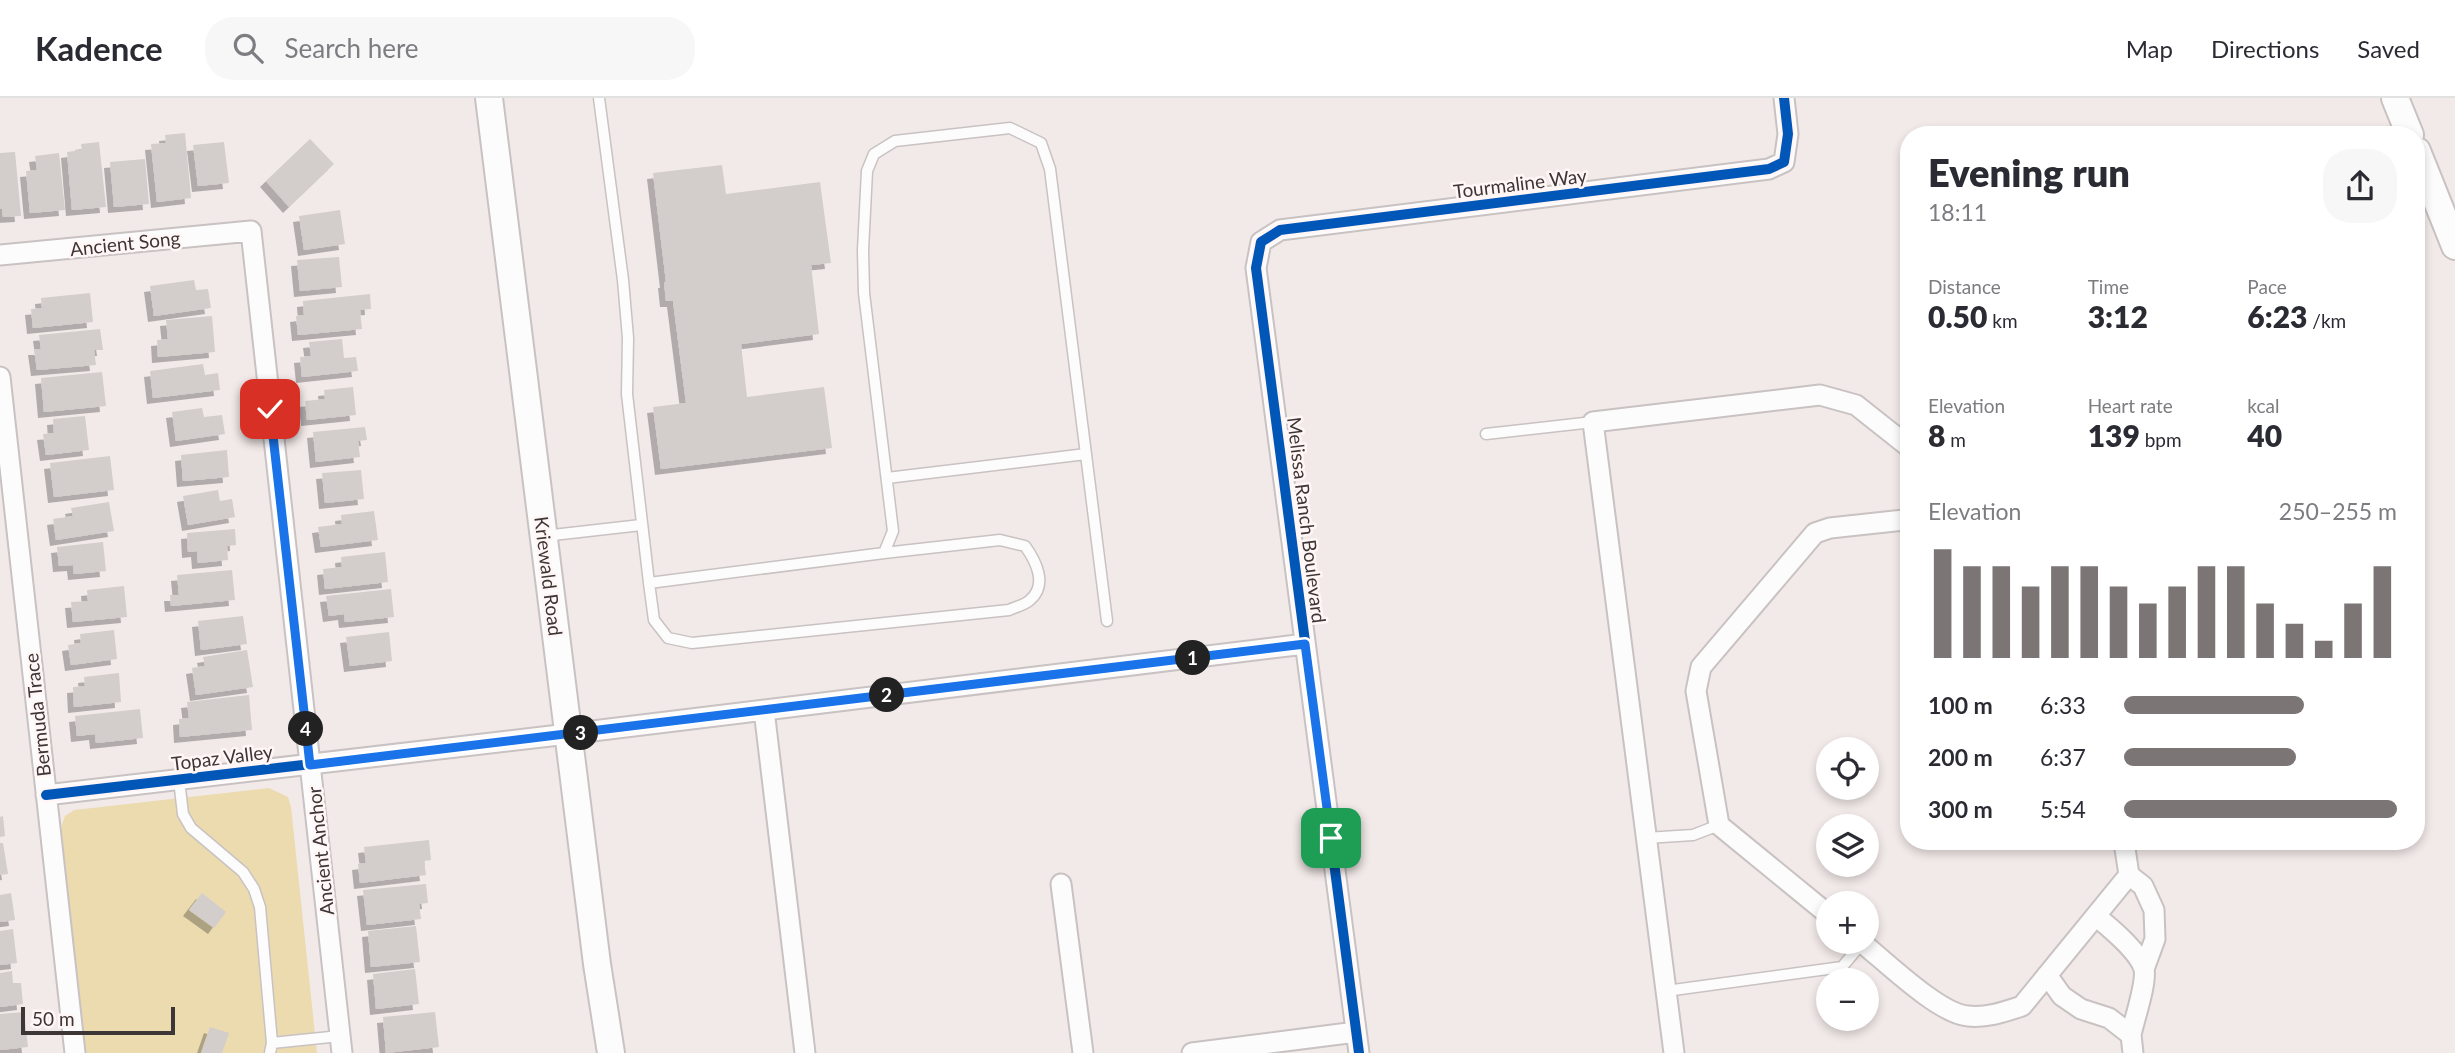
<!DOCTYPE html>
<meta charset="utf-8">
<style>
body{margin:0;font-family:Lato,sans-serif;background:#f7f7f7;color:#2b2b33;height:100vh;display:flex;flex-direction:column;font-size:26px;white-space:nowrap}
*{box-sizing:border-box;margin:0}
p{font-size:23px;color:#7c7c81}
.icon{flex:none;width:38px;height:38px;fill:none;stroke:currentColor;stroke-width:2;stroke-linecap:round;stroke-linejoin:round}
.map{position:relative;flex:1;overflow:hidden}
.drawer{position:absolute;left:1900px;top:28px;width:525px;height:724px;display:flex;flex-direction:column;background:#fff;border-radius:28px;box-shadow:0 4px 10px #0003}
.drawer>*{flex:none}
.fabs{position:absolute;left:1816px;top:639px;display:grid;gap:14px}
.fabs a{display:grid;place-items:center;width:63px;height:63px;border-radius:50%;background:#fff;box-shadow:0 4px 10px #0003;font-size:35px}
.scale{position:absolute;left:21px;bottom:18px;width:154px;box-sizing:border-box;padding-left:7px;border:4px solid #3c3636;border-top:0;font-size:19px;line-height:24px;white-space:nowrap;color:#3c3636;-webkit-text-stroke:5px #fff6f5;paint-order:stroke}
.pin{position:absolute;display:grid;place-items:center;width:60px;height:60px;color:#fff;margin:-30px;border-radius:14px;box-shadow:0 4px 10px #0006}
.km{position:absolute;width:35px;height:35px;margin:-18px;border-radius:50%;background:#222;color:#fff;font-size:19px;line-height:35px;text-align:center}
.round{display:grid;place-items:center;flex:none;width:74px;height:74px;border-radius:28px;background:#f7f7f7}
.summary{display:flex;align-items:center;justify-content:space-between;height:119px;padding:0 28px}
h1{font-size:38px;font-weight:800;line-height:52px}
.figures{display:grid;grid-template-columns:repeat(3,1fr);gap:10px;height:119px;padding:7px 28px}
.figures div{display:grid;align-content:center}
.figures b{font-size:30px;font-weight:800}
.figures small{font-size:19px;font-weight:400}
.figures p{font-size:19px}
.chart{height:196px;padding:14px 28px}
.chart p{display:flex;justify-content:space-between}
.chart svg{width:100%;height:126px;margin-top:7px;stroke:#7c7575;stroke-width:6}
ul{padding:0 28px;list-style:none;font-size:23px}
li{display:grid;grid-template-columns:112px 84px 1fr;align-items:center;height:52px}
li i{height:18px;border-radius:9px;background:#7c7575}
header{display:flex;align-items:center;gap:42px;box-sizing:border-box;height:98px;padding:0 35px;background:#fff;border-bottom:2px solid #e1e1e2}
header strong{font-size:33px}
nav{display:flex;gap:38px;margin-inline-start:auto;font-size:24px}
.search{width:490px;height:63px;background:#f7f7f7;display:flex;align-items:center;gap:18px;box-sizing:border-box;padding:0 24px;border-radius:28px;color:#7c7c81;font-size:26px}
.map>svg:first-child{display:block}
.green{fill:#ebdbaf}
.building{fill:#d3cdcb;filter:url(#shadow)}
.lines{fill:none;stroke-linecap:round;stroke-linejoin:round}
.lane-casing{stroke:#c9c2c2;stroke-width:13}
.street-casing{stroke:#c9c2c2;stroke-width:23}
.secondary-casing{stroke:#c9c2c2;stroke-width:30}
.lane{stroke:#fdfcfc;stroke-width:10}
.street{stroke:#fdfcfc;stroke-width:19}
.secondary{stroke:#fdfcfc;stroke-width:26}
.cycleway-casing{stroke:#fff6f5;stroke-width:15}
.cycleway{stroke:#0057b8;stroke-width:10}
.route-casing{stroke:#fff;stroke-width:14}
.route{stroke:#1a73e8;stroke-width:9}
.labels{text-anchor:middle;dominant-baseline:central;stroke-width:5;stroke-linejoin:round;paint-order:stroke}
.street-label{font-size:19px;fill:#3c3636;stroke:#fff6f5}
</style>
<header>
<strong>Kadence</strong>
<div class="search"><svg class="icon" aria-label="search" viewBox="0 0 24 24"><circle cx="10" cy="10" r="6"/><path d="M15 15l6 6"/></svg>Search here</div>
<nav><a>Map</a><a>Directions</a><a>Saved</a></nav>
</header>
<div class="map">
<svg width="2455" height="955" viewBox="0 0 2455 955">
<defs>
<filter id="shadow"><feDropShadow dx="-6" dy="6" stdDeviation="0" flood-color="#0004"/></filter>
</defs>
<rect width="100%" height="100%" fill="#f2eae9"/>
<path class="green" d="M269 690 288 699 291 709 317 955H85L61 729 65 718 74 712Z"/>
<path class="building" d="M185 35 191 100 157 104 151 46 166 45 165 37Z
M310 41 334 66 289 109 266 83Z
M99 44 106 109 72 112 67 54 82 52 81 46Z
M224 44 229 85 198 88 193 47Z
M15 54 21 118 3 119 2 111H0V55Z
M59 55 65 112 30 115 26 73 37 72 35 58Z
M145 61 149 106 114 109 110 64Z
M722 67 726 96 820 84 831 165 811 167 819 236 741 246 747 299 824 289 832 350 661 371 653 309 686 305 673 203H666L664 184H666L653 75Z
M340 112 345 146 304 152 299 118Z
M339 159 342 189 300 193 297 162Z
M194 182 196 192 208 191 211 210 154 218 150 188Z
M90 195 93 224 33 230 31 211 42 210 41 200Z
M370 196 371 211 360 212 362 231 298 237 296 218 304 217 303 203Z
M212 218 215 254 158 259 157 242 168 241 166 222Z
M100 231 103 252H94L96 267 37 272 34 251H41L39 237Z
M342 241 344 260 356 259 358 273 302 279 300 259 311 258 309 244Z
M203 266 205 277 218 275 220 292 153 300 150 273Z
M102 274 106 308 44 314 41 280Z
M353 289 356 317 307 322 305 303 325 301 324 292Z
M202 310 204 319 222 317 225 336 176 343 172 314Z
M85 318 89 352 46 357 43 336 54 335 53 321Z
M365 329 367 342 358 343 360 359 316 364 313 334Z
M227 352 229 379 183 383 181 357Z
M110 358 114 392 54 399 50 365Z
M361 372 364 401 325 405 322 375Z
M218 392 220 403 232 401 235 419 188 427 183 398Z
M109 404 114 433 56 442 53 421 73 418 71 410Z
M374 413 378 442 321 449 318 429 342 426 341 417Z
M235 431 236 447 227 448 228 462 198 465 197 453 188 454 187 435Z
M103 444 106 473 74 476 73 467 59 468 57 449Z
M385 454 388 484 325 491 323 471 342 469 341 459Z
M232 472 235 502 171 508 170 497H179L177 477Z
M124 488 127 519 73 524 71 504 88 503 87 492Z
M391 491 394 519 345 524 344 516 329 518 326 498Z
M243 518 247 546 201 552 198 523Z
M114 532 117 561 71 567 68 547 81 545 80 536Z
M389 534 392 563 350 568 346 539Z
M247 552 253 589 196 597 192 570 205 568 203 559Z
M119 575 121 604 74 609 73 589 85 588 84 579Z
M249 597 252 632 180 639 179 621 189 620 187 604Z
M140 611 143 640 96 645 95 636 77 638 75 618Z
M3 718 5 738 0 739V719Z
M429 742 431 762 424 763 426 777 360 785 358 766 366 765 364 749Z
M0 745H3L8 776 0 777Z
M426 786 428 805 419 806 421 821 367 827 363 792Z
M11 795 15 822 0 824V797Z
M202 795 226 814 214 830 189 812Z
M416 828 420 864 371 869 368 833Z
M13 831 17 865 0 867V833Z
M415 871 419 906 376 911 373 876Z
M12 873 13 885H21L23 906 0 909V875Z
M24 914 28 949 0 952V916Z
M435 914 439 949 386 955 383 919Z
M210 929 229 935 222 955H201Z"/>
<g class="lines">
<g class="lane-casing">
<path id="lane" d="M599 0 623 182 628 240 627 296 649 485 884 455 893 433 864 195 863 152 867 73 874 56 895 43 1010 30 1041 45 1050 71 1107 523
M1486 336 1593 324
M887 380 1086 356
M544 438 641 427
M649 485 654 522 668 540 692 545 1009 512C1015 509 1025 507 1030 502 1048 487 1036 463 1025 448L1000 442 884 455
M179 682 183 716 191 730 243 774 254 791 260 809 272 945 270 955
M1646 740 1693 737 1719 727
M1666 893 1842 869 1862 845
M272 945 340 938"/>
</g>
<g class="street-casing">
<path id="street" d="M0 157 251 133 342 955
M0 279 75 955
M764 612 805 955
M46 697 568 636 1305 546
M2129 777 2143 788 2154 812 2155 841 2144 871
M1061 786 1083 955
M1829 817 1719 727 1696 593 1701 569 1815 435 1830 430 1904 422 1909 425
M2096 818C2110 830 2139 853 2144 871 2147 885 2134 922 2131 937
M1861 844C1885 863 1939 916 1968 918 1987 920 2004 914 2022 908L2129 777 2124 744
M2047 877 2062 898 2081 911 2109 920 2131 937 2133 955
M1192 955 1356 934
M1359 955 1256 170 1261 144 1280 132 1769 71 1784 64 1788 36 1784 0
M1674 955 1593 324 1820 297 1856 307 1909 349"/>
</g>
<g class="secondary-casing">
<path id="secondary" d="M489 0 597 866 611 955
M2395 0 2410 37
M2417 53 2455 148"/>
</g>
<use href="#lane" class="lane"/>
<use href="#street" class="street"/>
<use href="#secondary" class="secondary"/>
<g class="cycleway-casing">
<path id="cycleway" d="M46 697 568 636 1305 546
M1359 955 1256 170 1261 144 1280 132 1769 71 1784 64 1788 36 1784 0"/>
</g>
<use href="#cycleway" class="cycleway"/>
</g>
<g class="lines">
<g class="route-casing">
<path id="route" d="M270 311 310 667 1305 546 1331 740"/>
</g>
<use href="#route" class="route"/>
</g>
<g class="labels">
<g class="street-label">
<text transform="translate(1520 85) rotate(-7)">Tourmaline Way</text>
<text transform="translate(125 145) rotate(-6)">Ancient Song</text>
<text transform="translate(1307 422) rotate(83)">Melissa Ranch Boulevard</text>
<text transform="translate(549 478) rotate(83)">Kriewald Road</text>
<text transform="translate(37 617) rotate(-96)">Bermuda Trace</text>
<text transform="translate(222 659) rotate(-7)">Topaz Valley</text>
<text transform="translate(320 753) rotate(-96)">Ancient Anchor</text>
</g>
</g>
</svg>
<div class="fabs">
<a><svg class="icon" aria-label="locate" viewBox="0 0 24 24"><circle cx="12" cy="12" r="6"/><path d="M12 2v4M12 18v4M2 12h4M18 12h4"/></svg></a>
<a><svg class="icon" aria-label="layers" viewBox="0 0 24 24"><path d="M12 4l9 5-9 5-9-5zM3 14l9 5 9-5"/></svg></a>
<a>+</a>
<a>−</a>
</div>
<div class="scale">50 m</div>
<div class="pin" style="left:1331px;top:740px;background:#1e9e55"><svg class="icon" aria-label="arrive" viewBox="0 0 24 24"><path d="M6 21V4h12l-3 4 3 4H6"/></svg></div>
<div class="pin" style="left:270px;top:311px;background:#d93025"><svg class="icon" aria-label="check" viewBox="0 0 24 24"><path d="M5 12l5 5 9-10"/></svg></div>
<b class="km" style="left:1193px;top:560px">1</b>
<b class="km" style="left:887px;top:597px">2</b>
<b class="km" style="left:581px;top:635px">3</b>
<b class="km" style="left:306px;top:631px">4</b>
<section class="drawer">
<div class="summary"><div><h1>Evening run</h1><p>18:11</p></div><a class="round"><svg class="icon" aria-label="share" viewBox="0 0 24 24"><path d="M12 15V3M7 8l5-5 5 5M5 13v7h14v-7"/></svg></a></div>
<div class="figures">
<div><p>Distance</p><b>0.50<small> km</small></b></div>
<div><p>Time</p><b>3:12</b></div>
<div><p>Pace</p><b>6:23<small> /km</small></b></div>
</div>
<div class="figures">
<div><p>Elevation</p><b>8<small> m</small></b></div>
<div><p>Heart rate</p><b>139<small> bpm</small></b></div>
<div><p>kcal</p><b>40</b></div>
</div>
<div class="chart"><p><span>Elevation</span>250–255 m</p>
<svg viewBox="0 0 160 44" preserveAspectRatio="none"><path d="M5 44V6M15 44V12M25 44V12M35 44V19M45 44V12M55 44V12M65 44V19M75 44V25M85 44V19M95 44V12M105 44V12M115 44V25M125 44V32M135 44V38M145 44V25M155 44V12"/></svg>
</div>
<ul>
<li><b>100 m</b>6:33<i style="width:66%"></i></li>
<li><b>200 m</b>6:37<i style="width:63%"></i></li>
<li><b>300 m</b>5:54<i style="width:100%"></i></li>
</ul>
</section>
</div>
